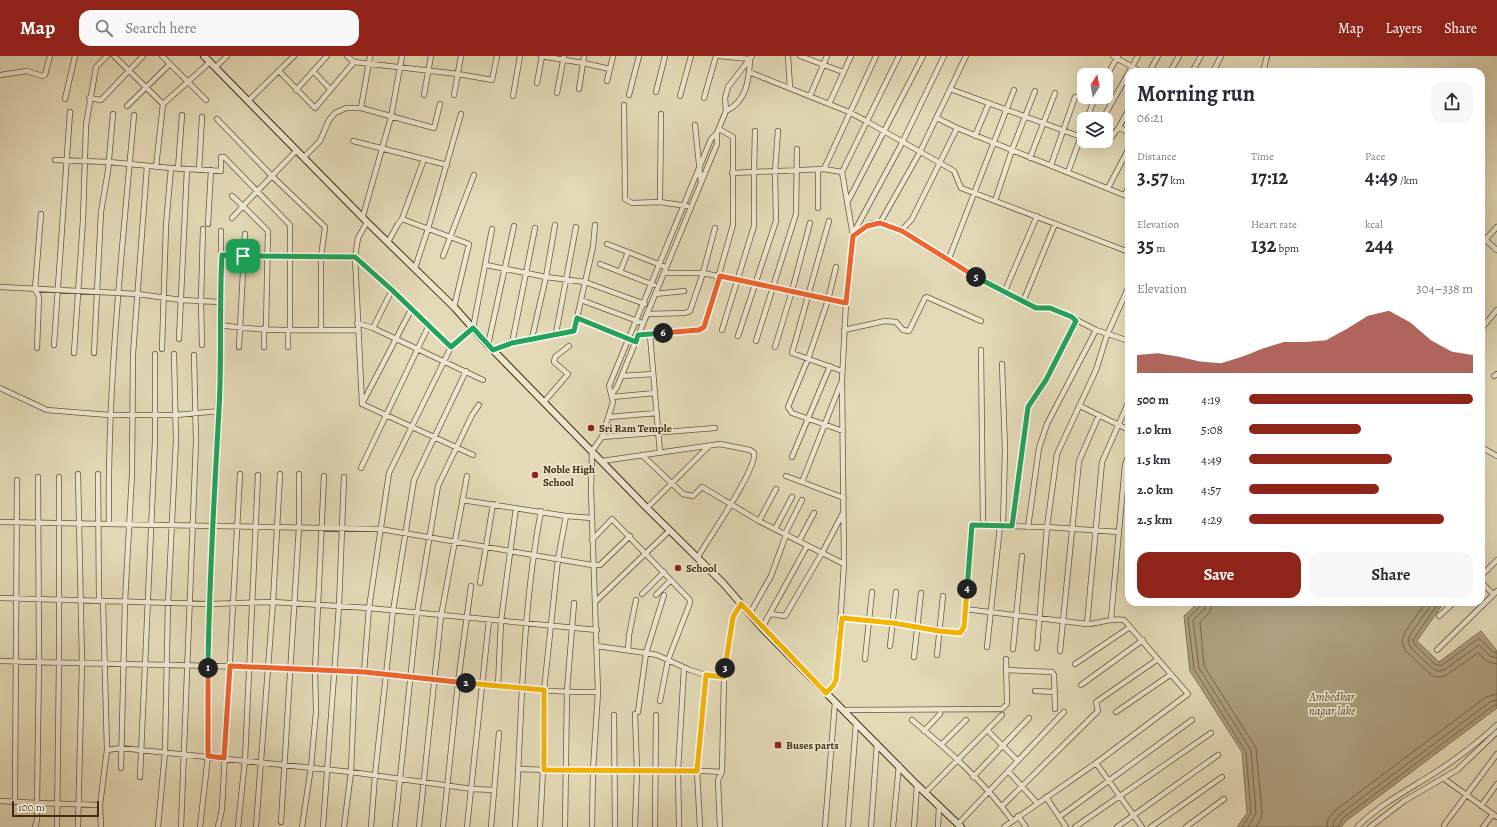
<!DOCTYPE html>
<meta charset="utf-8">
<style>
body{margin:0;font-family:Alegreya,serif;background:#f7f7f7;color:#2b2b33;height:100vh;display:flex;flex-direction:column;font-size:15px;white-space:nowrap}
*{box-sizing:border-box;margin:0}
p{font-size:13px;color:#7c7c81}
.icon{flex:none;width:22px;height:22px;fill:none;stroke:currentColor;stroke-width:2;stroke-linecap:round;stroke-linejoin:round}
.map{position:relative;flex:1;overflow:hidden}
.panel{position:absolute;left:1125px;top:12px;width:360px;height:538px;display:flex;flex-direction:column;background:#fff;border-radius:12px;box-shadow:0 4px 16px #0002}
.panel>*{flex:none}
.needle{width:26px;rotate:11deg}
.buttons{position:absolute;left:1077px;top:12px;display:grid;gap:8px}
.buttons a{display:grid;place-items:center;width:36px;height:36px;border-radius:8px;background:#fff;box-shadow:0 4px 16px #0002;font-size:20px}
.scale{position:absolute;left:12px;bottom:10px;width:87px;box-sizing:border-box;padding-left:4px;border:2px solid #422c11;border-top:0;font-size:11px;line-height:14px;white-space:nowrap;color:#422c11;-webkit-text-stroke:3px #ede7d0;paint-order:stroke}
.pin{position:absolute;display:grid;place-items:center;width:34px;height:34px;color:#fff;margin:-17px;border-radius:8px;box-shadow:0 2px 6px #0006}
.km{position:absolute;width:20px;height:20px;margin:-10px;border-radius:50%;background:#222;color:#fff;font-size:11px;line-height:20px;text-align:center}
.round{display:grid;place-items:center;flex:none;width:42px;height:42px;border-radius:12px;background:#f7f7f7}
.overview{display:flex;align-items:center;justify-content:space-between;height:68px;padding:0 12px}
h1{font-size:22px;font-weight:700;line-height:30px}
.metrics{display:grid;grid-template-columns:repeat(3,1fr);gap:6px;height:68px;padding:4px 12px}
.metrics div{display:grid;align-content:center}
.metrics b{font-size:20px;font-weight:700}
.metrics small{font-size:11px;font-weight:400}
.metrics p{font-size:11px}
.chart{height:112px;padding:8px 12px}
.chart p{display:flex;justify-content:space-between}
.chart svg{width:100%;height:72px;margin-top:4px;fill:#8f2418;opacity:.7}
.action{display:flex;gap:8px;margin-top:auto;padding:8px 12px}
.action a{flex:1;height:46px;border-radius:12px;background:#8f2418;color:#fff;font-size:16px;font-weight:700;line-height:46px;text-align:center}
.action a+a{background:#f7f7f7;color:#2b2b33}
ul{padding:0 12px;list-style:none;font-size:13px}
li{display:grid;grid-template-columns:64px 48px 1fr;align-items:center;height:30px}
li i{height:10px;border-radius:5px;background:#8f2418}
header{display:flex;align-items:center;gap:24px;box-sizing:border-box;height:56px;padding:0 20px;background:#8f2418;color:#fff}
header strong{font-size:19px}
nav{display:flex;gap:22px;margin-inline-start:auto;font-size:14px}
.search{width:280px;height:36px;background:#f7f7f7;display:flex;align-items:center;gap:10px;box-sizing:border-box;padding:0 14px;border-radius:12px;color:#7c7c81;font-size:15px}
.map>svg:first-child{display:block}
.water{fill:#ad9f7f;stroke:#827153}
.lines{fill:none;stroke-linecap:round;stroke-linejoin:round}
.shore{stroke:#786648;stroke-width:1}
.street-casing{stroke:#6a583a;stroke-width:6}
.secondary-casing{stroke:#422c11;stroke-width:8}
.street{stroke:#ede7d0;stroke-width:4.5}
.secondary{stroke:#ede7d0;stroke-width:6}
.split-1-casing{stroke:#fff;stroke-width:8}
.split-2-casing{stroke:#fff;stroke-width:8}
.split-3-casing{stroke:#fff;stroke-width:8}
.split-4-casing{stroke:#fff;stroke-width:8}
.split-5-casing{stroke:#fff;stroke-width:8}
.split-6-casing{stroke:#fff;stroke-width:8}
.split-7-casing{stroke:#fff;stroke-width:8}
.split-1{stroke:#22a559;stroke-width:5}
.split-2{stroke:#f0652b;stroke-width:5}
.split-3{stroke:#f5b400;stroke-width:5}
.split-4{stroke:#f5b400;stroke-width:5}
.split-5{stroke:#22a559;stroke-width:5}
.split-6{stroke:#f0652b;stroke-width:5}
.split-7{stroke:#22a559;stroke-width:5}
.poi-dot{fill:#8f2418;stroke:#ede7d0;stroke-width:1.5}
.labels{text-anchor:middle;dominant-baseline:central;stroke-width:3.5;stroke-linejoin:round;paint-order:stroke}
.poi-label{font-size:11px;font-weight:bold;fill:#422c11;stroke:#ede7d0;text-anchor:start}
.water-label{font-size:12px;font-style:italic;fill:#5d492c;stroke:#ede7d0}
</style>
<header>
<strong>Map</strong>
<div class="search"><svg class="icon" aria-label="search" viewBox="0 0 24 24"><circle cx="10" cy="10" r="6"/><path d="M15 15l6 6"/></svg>Search here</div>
<nav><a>Map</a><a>Layers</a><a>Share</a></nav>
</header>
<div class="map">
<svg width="1497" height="771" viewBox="0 0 1497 771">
<rect width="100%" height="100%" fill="#e4dab7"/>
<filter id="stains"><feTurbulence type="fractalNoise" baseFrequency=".005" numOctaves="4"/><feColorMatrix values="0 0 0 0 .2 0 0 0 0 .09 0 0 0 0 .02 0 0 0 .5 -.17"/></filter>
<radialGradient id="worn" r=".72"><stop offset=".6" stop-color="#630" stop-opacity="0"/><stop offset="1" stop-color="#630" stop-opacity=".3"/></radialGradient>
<path class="water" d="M1199 546H1444L1417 585 1439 606 1481 575 1497 595V652L1346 765 1341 771H1237L1247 757 1242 696 1190 615 1184 560Z"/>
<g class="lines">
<path class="shore" d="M1201 546 1200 550 1188 562 1194 613 1246 696 1251 757 1242 771
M1206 546 1205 553 1193 564 1199 612 1251 694 1256 757 1248 771
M1212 546 1210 556 1200 566 1204 610 1256 692 1262 756 1260 764 1256 771
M1426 546 1405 576 1402 585 1405 594 1428 616 1435 621 1445 620 1478 597 1488 606 1497 608
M1433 546 1410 579 1408 586 1411 592 1433 613 1439 615 1444 614 1479 589 1490 600 1497 602
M1439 546 1413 584 1414 588 1436 609H1442L1479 582 1493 596 1497 597
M1327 771 1328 763 1337 753 1486 641 1497 638
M1333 771 1334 765 1340 758 1490 646 1497 644
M1338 771 1343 762 1493 650 1497 649"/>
<g class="street-casing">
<path id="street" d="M114 0 163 48
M162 0 206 44
M347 0 354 6 458 18 492 24 497 0
M541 0 583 7 584 0
M719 0 750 3
M788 0 790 32
M800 0 843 16
M1113 0 1141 16
M216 11 227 0
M313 15 330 33
M280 16 315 52 354 6
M749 16 849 56 866 65 954 115 961 132 1129 196
M1149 16 1158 0
M1170 16 1179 0
M1192 16 1201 0
M1213 16 1221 0
M1263 16 1267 0
M0 19 27 15 42 20 45 19 50 0
M1106 21 1118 0
M607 25 613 0
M537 27 542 0
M579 33 583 7 610 13
M950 33 1084 82
M296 34 327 0
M656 36 665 0
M557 37 564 0
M424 39 431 0
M454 39 461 0
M629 39 639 0
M513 40 520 0
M680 40 691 0
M810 40 827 0
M89 42 101 44 143 0
M704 42 716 0
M65 43 75 0
M248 45 294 0
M829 48 851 0
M624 49 625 143 632 147 660 146 687 150
M127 50 170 8
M361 52 370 0
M726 55C747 45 749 24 750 3
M1106 57 1138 0
M937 62 957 72 1129 141
M217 63 272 120 325 171 321 201V274
M1087 63 1095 41
M695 69 701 127
M1119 71 1129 77
M975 80 989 47
M353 85 447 109
M1094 85 1106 89 1119 71 1129 53
M304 101 320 85 329 64 335 57 346 52H361L434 72 440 48
M1030 102 1055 37
M55 104 109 106 171 112 221 115V101H224L290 169V274
M1051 109 1075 41
M156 111 163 48 210 6
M178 113 182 59
M824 113 876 0
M199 114 202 61
M818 114V152
M1068 116 1084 72
M732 117 754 116 755 75
M1108 132 1129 92
M1125 139 1129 130
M995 145 1012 94 1035 35
M660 146 661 58
M847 147 923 0
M363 160 391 61 402 0
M232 162 243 150 232 140
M402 163 469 188 454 251
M829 165 792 297 842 315
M880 167 920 96 966 0
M208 168 211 114
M901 175 912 163 957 72
M853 178 902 87 944 0
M853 180 867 169 873 167H880L901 175 948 205 1036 252H1050L1059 255 1096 274 1129 285
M1481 180 1497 194
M1486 183 1497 171
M388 186 398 168 402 163 424 103
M607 188 628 196 620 216
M628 196 663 210
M222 199 355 201 392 234 451 291
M443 200 474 119
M948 205 1014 34
M600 208 654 229
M486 209 546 221 585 226 645 248
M836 211 828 244 808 303 788 351 792 357 843 375
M415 212 428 173 461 58
M664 217H703L846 247
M0 231 138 238 181 244 220 246
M1004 237 1037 160
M655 238 684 235
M581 244 640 266
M1023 246 1055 168
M647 258 685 257 690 255 703 217 715 172
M577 262 631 284
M357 267 373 272 483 324
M220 269C265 276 312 274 357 274
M266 272 268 175 243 150 297 94
M373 272 392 234
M1481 273 1497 254
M722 274 754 170V116L824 113 842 116
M844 274 885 265 896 266 903 274 909 275 925 242 927 241 981 265
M556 277 576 171
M638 279 699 274 704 271 733 169V81L719 73
M650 279 660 397
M738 280 776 165 775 115 778 75
M532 282 546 221 555 169
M179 283 187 113
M756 285 796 158 797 93
M512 287 535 172
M54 289 70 56
M202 289 201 245 203 173
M488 289 514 170
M239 291 245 178
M264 291V272
M288 291V274
M775 291 792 235 810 167
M37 292 39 241 35 233 41 158
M162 293 166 169 171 112
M493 294 512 287 574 275 593 191 595 169
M981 294 983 469
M74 297 83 164 86 69 96 11 107 0
M94 297 101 156 108 115 113 58
M1002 308 1005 394 1003 470
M622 320 653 318
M1494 320 1497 318
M0 332 47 354 109 359H176L219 355
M612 338 617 331 717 88V77L726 55 725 42 728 31 752 0
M612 341 655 337
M363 346 412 252
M544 346 568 318 554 306 555 301 569 290
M362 348 355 201 358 182 367 166
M362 348 473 399
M1080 350 1129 374
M609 361 657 357
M602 381 715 372
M1481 391 1497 400
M642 399 683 438 693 440 702 431 759 465 844 508
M792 401 830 310
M602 405 720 388 750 394 754 397C757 413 708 483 698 501
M361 412 429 269
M78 418 82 606 78 771
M98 418 99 545
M786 420 844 442
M802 426 841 327
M462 444 566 460 592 462
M647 452 708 391
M759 465 776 433
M0 466 380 473 592 509H600L630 480
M109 468C107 331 122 195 134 59
M1013 470 1028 351 1046 325 1076 265
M1028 471 1039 392 1047 368 1096 274
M775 473 792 441
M785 478 802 444
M592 484 612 463 690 544V547L668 604 660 645
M799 485 814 457
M1481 520 1497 504
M1481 526 1493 538
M480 527 493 448
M642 538 664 516
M656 539 671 524
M0 542 209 548 273 546 369 552 597 574
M595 546 670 474
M965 553 972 469 1047 471 1119 476
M771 558 785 560 822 497 843 457
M749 559 771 520 786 479
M1439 560 1454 546
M842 562 893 567 957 577 963 575 965 553 1087 568C1100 568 1111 561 1124 564L1188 638 1096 707 1004 771
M1111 563 1125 409 1129 398
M1087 568 1102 406 1129 345
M762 572 807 490
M597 590 646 597 657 599 690 614 706 619 724 621
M890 590 896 536
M987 591 1000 470
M1037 592 1047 471 1057 398 1096 314 1107 279 1129 230
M1013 593 1022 500
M628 594 629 579 636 544
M1437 594 1497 535
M1060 595 1079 405 1099 359
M937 599 943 540
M914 601 921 537
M865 603 872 536
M0 605C122 609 244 608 366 617 443 622 520 637 598 636
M1075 608 1130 571
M1006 614 1052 616 1054 619 1055 653
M364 616 369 552 389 417 451 291 473 272 492 173
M1081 629 1143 584
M498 630 501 565 516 452
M1035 635 1055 636
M827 637 833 630 837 616 844 508 842 324 846 247 853 180 842 116 899 0
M843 654 1002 653 1007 648 1006 603
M638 656 646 597 664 539
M1116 656 1170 619
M635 658 637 714 635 771
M614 659 615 771
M912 664C948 694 984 726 1012 764
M987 674 1018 705
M924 675 940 658
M941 689 966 664
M107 694 121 692 351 716 472 733 494 734
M1096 707 1142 771
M121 712 125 546 132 418 133 298 147 110
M519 713C587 716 654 712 722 716
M1008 715 1037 747
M140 721 155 385V298
M973 721 1029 662
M1443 722 1497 761
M926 736 1002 659
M1046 741 1066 771
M0 745 37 747 39 605 38 421
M15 746 17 424
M1002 750 1098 655 1096 646 1158 603
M1481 750 1497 728
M1018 760 1026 771
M1059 761 1192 664
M281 766 299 471V418
M958 768 1064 656
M1444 769 1497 698
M35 771 37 764V747L100 749
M57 771 59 606V421
M101 771 100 749 107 694 103 545
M158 771 165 696 168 547 176 384 174 298
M181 771 196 385 194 299
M200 771 208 700 209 548 221 295V175
M218 771 222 753 240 418
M238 771 245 704 258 419
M256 771 273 546 280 418
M302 771 311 711 316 656 315 614 324 420
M323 771 339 550 344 421
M344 771 351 716 355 616
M371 771 375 719 393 555 414 424 466 315
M395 771 417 557 438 430 472 359 479 349
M419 771 441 560 467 420
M443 771 458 626 471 530
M467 771 489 564
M491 771 499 677
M515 771C522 666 521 559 541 455
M540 771 543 714 544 634 558 503 566 460
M565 771 567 635 574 547
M592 771 593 714 598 636 591 434 592 395 602 381 613 346 609 330 711 83 717 77
M655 771 656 659
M679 771 678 714 684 612
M700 771 697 715 706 619
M720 771 718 724 722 716 724 621 733 561 741 548
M825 771 835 646
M848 771 856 667
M871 771 877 687
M893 771 899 709
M914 771 917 729
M938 771 939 749
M1075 771 1211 677
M1117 771 1218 699
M1151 771 1222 721
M1186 771 1224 743
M1357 771C1379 749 1406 735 1433 718 1455 704 1478 687 1497 669
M1370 771 1404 745 1457 714 1497 676
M1483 771 1493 758"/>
</g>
<g class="secondary-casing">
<path id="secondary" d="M204 0 367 166 454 251 488 289 647 452 723 527 762 572 917 729 961 771"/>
</g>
<use href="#street" class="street"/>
<use href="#secondary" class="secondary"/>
</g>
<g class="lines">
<g class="split-1-casing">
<path id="split-1" d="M208 612C209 526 214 440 219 354 222 302 219 251 222 199L243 200"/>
</g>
<g class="split-2-casing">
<path id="split-2" d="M208 612V700L224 702 230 610 364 616 466 627"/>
</g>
<g class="split-3-casing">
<path id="split-3" d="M466 627 544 634V714L697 715 706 619 724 621 725 612"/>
</g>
<g class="split-4-casing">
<path id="split-4" d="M725 612 733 561 741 548 826 637 833 630 836 624 842 562 893 567 939 575 960 577 964 571 967 533"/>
</g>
<g class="split-5-casing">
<path id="split-5" d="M967 533 972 469 1012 470 1028 351 1046 324 1076 265 1072 261 1050 252H1036L976 221"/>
</g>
<g class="split-6-casing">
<path id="split-6" d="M663 277 699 274 704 271 720 220 846 247 853 180 867 170 880 167 902 175 976 221"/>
</g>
<g class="split-7-casing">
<path id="split-7" d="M243 200 355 201 392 234 451 291 473 272 493 294 512 287 574 275 577 262 636 286 638 279 663 277"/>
</g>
<use href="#split-1" class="split-1"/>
<use href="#split-2" class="split-2"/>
<use href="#split-3" class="split-3"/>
<use href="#split-4" class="split-4"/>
<use href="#split-5" class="split-5"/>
<use href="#split-6" class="split-6"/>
<use href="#split-7" class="split-7"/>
</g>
<g class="poi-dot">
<circle cx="591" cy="372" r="4"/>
<circle cx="535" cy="419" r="4"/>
<circle cx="678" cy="512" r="4"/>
<rect x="774" y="685" width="8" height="8" rx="2"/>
</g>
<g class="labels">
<g class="poi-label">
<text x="599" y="372">Sri Ram Temple</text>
<text x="543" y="413">Noble High<tspan x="543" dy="13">School</tspan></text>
<text x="686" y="512">School</text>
<text x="786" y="689">Buses parts</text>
</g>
<g class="water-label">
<text x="1332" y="641">Ambedkar<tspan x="1332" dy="14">nagar lake</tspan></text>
</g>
</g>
<rect width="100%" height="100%" filter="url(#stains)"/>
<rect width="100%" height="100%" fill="url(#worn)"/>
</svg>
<div class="buttons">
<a><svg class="needle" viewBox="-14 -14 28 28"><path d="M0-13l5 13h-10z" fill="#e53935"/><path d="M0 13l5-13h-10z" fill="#7c7c81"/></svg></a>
<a><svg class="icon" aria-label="layers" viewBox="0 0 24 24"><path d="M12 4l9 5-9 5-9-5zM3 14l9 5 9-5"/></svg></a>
</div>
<div class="scale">100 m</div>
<div class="pin" style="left:243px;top:200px;background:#1e9e55"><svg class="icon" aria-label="arrive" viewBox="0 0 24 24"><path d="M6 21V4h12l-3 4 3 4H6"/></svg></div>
<b class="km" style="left:208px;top:612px">1</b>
<b class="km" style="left:466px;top:627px">2</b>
<b class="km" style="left:725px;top:612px">3</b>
<b class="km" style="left:967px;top:533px">4</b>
<b class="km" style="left:976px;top:221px">5</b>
<b class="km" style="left:663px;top:277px">6</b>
<section class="panel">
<div class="overview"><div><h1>Morning run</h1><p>06:21</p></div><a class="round"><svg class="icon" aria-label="share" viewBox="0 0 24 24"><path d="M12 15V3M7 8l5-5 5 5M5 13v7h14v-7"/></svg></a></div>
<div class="metrics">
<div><p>Distance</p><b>3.57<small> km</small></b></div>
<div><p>Time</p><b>17:12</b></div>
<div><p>Pace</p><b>4:49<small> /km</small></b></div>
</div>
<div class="metrics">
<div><p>Elevation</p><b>35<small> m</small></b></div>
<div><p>Heart rate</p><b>132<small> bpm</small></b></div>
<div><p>kcal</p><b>244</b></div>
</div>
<div class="chart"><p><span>Elevation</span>304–338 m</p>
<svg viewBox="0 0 160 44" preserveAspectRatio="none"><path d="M0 44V33L10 32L20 34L30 37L40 38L50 34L60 29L70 25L80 25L90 24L100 17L110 9L120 6L130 13L140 24L150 31L160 33V44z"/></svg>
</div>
<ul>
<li><b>500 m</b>4:19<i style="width:100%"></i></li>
<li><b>1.0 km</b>5:08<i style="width:50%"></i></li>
<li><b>1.5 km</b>4:49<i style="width:64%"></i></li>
<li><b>2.0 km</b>4:57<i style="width:58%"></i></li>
<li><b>2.5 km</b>4:29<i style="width:87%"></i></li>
</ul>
<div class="action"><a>Save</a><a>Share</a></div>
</section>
</div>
